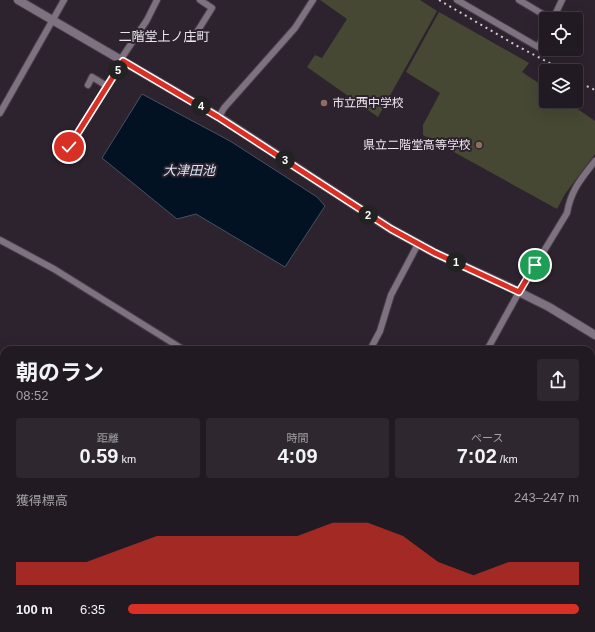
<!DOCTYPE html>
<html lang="ja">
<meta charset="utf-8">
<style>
body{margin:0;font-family:Arial,"Noto Sans JP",sans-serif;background:#2e272f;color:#f1f3f6;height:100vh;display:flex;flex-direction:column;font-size:15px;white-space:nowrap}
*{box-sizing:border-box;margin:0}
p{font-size:13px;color:#a2a1a5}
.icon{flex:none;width:22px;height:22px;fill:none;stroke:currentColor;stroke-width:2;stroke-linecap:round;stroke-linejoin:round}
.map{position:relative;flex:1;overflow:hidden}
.side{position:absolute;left:0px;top:346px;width:595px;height:286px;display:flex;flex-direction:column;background:#221a22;border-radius:12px 12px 0 0;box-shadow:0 4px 16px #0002,0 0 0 1px #3f3840}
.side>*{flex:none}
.fabs{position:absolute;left:539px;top:12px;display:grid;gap:8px}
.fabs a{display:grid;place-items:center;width:44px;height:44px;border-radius:4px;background:#221a22;box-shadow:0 4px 16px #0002,0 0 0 1px #3f3840;font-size:20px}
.pin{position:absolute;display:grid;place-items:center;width:34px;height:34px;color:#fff;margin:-17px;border:2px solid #fff;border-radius:50%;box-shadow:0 1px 4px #0007}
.km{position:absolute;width:20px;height:20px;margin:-10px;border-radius:50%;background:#222;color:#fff;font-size:11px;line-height:20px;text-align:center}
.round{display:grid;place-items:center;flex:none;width:42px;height:42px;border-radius:4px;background:#2e272f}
.head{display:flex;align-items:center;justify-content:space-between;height:68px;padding:0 16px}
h1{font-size:22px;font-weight:700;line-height:30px}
.figures{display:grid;grid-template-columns:repeat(3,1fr);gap:6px;height:68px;padding:4px 16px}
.figures div{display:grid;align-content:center;border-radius:4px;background:#2e272f;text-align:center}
.figures b{font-size:20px;font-weight:700}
.figures small{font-size:11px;font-weight:400}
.figures p{font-size:11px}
.chart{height:112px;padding:8px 16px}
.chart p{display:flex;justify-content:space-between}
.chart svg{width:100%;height:72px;margin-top:4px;fill:#d93025;opacity:.7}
ul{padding:0 16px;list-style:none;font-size:13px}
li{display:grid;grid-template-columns:64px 48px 1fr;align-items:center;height:30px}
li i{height:10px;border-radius:5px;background:#d93025}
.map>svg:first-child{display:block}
.green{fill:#464834}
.water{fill:#021222;stroke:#48515f}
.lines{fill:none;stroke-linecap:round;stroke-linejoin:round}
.minor-casing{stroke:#484049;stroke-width:8}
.tertiary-casing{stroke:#484049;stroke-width:10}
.trunk-casing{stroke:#484049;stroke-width:12}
.minor{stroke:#7e7280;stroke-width:6}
.tertiary{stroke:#7e7280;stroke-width:8}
.trunk{stroke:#88b0e2;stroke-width:10}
.rail{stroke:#d1cad2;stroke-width:2;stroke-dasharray:2 4;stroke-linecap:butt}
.route-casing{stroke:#fff;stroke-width:8}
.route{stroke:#d93025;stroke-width:5}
.education-dot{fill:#8d6e63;stroke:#2d232e;stroke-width:1.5}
.labels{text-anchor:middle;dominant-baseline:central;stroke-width:4;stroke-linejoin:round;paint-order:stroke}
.poi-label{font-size:12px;fill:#ebe5ec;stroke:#2d232e;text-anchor:start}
.neighbourhood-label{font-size:13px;fill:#ebe5ec;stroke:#2d232e}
.water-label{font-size:13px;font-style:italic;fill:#d6e6f7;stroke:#2d232e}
</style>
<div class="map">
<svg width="595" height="632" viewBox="0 0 595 632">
<rect width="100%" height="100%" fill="#2d232e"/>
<path class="green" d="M320 0H420L437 11 378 117 307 67 315 55 322 58 347 19Z
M439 12 529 63 522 72 546 88V101H566L595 121V154L565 194 557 209 423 135V125L440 93 406 72Z"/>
<path class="water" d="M142 94 230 141 317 197 325 206 285 267 196 214 177 219 102 158Z
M591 606 595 609V632H509L511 628H591Z"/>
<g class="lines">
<g class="minor-casing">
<path id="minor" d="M457 0 538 47 546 32
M519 0 551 19
M553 19 562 0
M197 32 212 8 200 0
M121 59 147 20 157 0
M88 85 92 77 107 86
M0 113 64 0
M219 117 224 108 295 28 313 0
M69 147 123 61
M0 240 54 269 184 350
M370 350 380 331 391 295 418 244
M487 350 519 292 567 213C571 190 581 179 595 161
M0 369 4 371
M591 388 595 381
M591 588 595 590
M207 632 209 628
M460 632 462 628"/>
</g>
<g class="tertiary-casing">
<path id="tertiary" d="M18 0 219 117 391 229 435 253 505 285 549 307 595 335"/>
</g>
<g class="trunk-casing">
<path id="trunk" d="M0 606 4 608
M37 628 43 632"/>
</g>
<use href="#minor" class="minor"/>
<use href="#tertiary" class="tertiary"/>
<use href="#trunk" class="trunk"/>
<path class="rail" d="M439 0 519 47 565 71
M576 81 595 90"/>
</g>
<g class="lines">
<g class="route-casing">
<path id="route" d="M69 147 123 61 218 117 391 229 435 253 519 292 535 265"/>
</g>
<use href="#route" class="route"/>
</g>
<g class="education-dot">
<circle cx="324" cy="103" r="4"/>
<circle cx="479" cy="145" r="4"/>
</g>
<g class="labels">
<g class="poi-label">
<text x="332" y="103">市立西中学校</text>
<text x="471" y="145" text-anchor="end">県立二階堂高等学校</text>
</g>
<g class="neighbourhood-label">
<text x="164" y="36">二階堂上ノ庄町</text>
</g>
<g class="water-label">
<text x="189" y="170">大津田池</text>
</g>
</g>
</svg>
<div class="fabs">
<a><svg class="icon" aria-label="locate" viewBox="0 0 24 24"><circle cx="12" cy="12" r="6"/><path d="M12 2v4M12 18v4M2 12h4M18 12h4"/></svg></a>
<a><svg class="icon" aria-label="layers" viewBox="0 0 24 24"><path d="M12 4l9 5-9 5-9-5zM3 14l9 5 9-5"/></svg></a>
</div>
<div class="pin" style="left:535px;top:265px;background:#1e9e55"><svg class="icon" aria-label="arrive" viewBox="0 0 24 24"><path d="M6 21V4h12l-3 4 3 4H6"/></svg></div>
<div class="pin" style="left:69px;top:147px;background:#d93025"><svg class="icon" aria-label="check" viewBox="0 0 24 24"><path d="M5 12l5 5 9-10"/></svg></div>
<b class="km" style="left:456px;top:262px">1</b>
<b class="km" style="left:368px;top:215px">2</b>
<b class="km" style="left:285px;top:160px">3</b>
<b class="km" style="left:201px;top:106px">4</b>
<b class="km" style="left:118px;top:70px">5</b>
<section class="side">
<div class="head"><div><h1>朝のラン</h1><p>08:52</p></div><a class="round"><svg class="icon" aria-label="share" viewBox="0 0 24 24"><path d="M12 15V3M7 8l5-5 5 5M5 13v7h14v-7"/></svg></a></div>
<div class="figures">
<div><p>距離</p><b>0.59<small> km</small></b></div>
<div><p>時間</p><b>4:09</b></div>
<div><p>ペース</p><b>7:02<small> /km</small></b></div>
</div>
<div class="chart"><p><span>獲得標高</span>243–247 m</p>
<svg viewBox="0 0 160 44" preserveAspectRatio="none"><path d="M0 44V30L10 30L20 30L30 22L40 14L50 14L60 14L70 14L80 14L90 6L100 6L110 14L120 30L130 38L140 30L150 30L160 30V44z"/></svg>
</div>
<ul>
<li><b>100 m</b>6:35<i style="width:100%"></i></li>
</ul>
</section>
</div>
